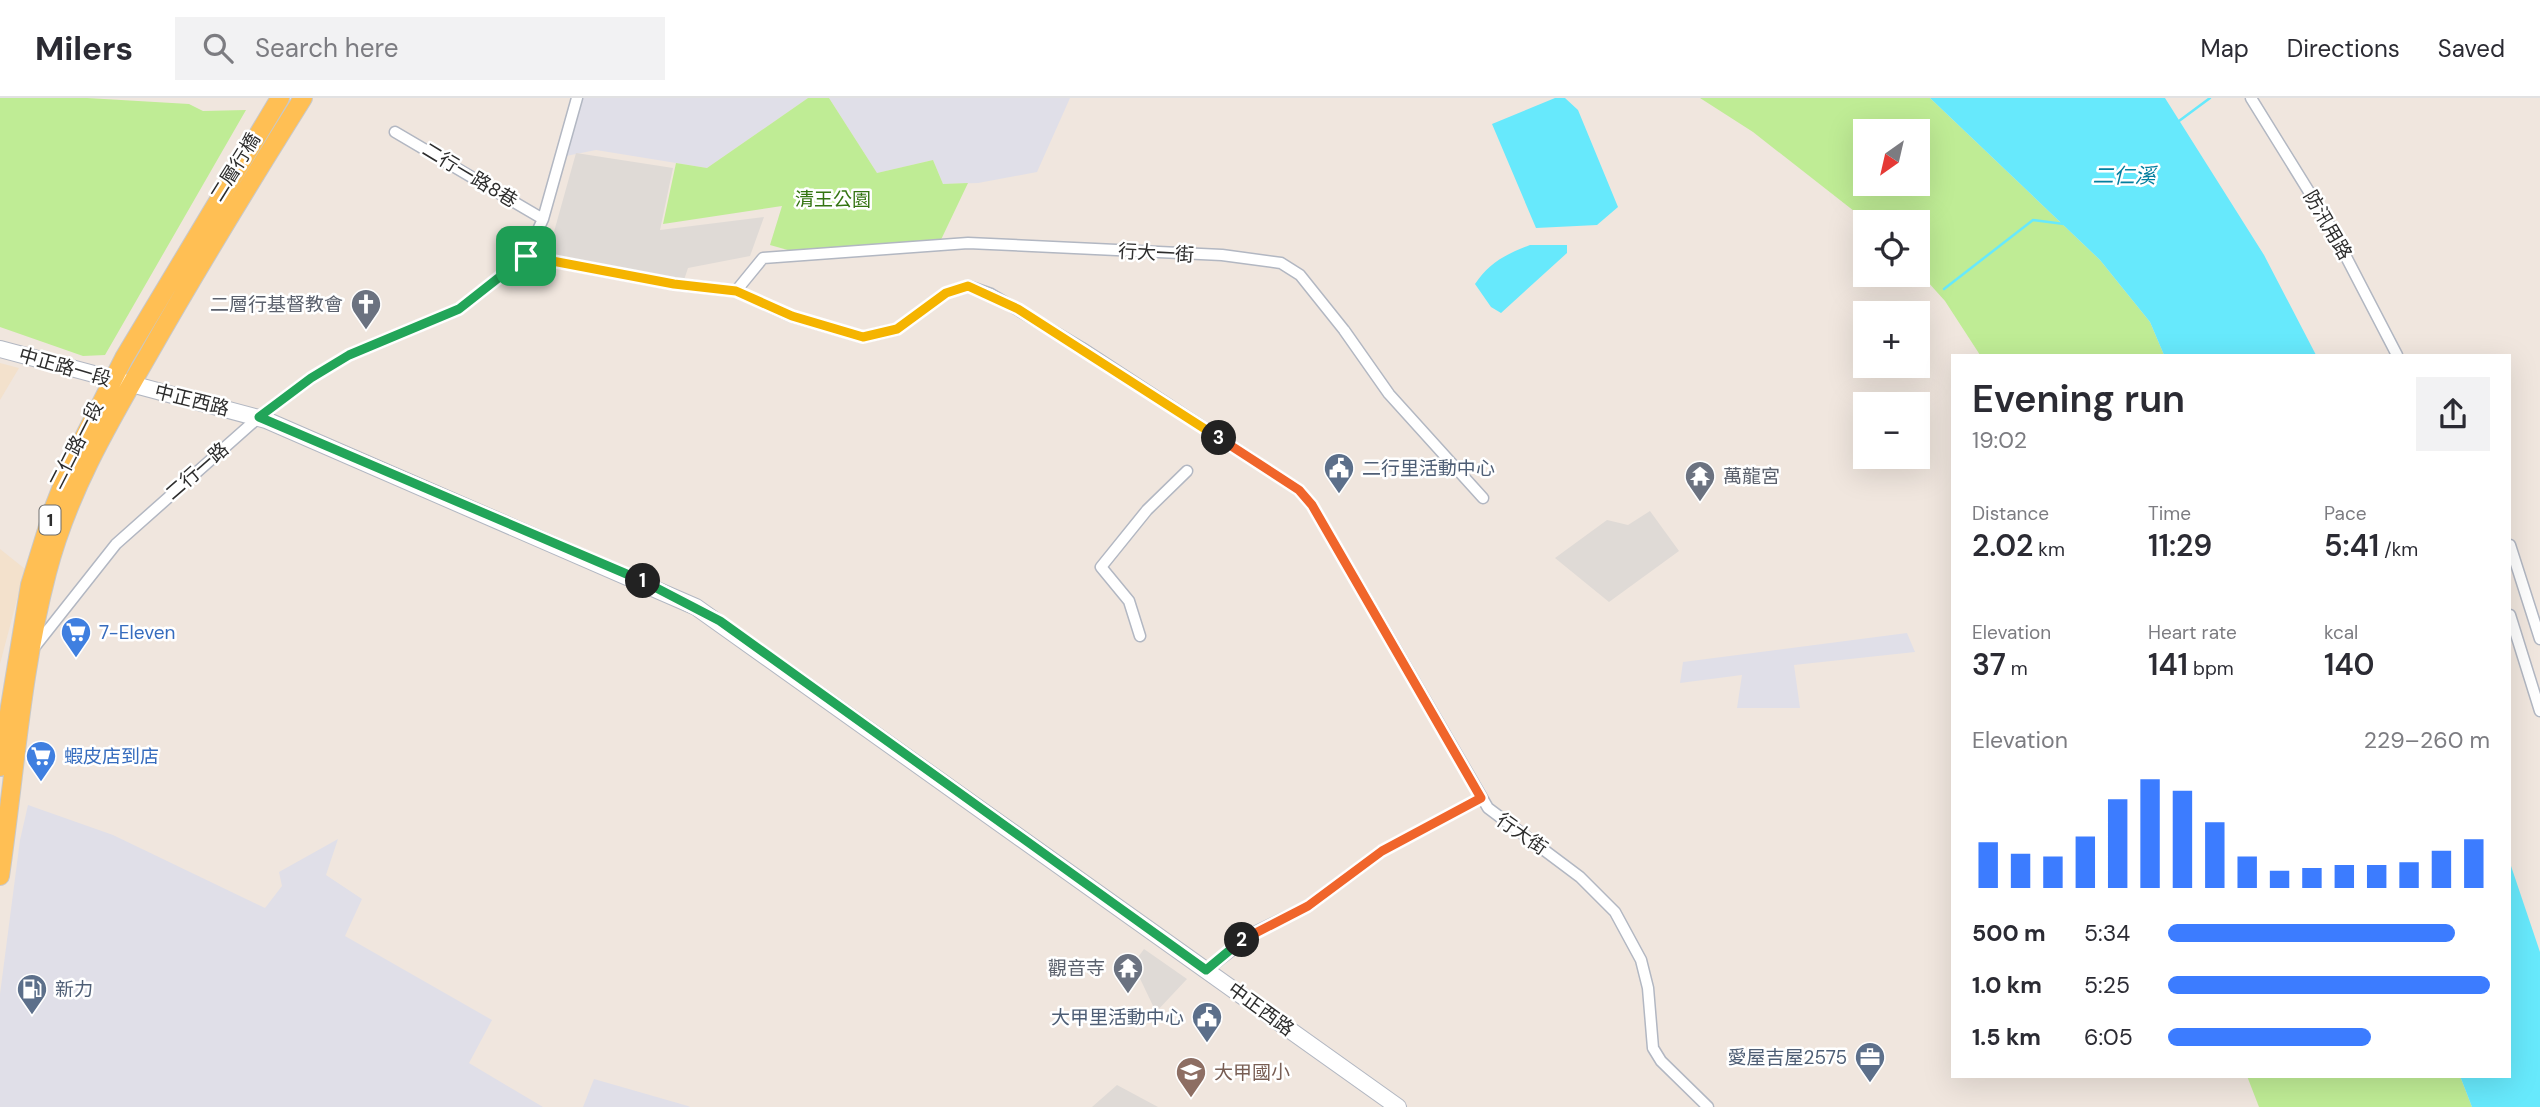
<!DOCTYPE html>
<meta charset="utf-8">
<style>
body{margin:0;font-family:"DM Sans","Noto Sans TC",sans-serif;background:#f2f2f3;color:#2b2b33;height:100vh;display:flex;flex-direction:column;font-size:26px;white-space:nowrap}
*{box-sizing:border-box;margin:0}
p{font-size:23px;color:#7c7c81}
.icon{flex:none;width:38px;height:38px;fill:none;stroke:currentColor;stroke-width:2;stroke-linecap:round;stroke-linejoin:round}
.map{position:relative;flex:1;overflow:hidden}
.side{position:absolute;left:1951px;top:256px;width:560px;height:724px;display:flex;flex-direction:column;background:#fff;border-radius:0px;box-shadow:0 7px 28px #0002}
.side>*{flex:none}
.needle{width:46px;rotate:214deg}
.controls{position:absolute;left:1853px;top:21px;display:grid;gap:14px}
.controls a{display:grid;place-items:center;width:77px;height:77px;border-radius:0px;background:#fff;box-shadow:0 7px 28px #0002;font-size:35px}
.pin{position:absolute;display:grid;place-items:center;width:60px;height:60px;color:#fff;margin:-30px;border-radius:14px;box-shadow:0 4px 10px #0006}
.km{position:absolute;width:35px;height:35px;margin:-18px;border-radius:50%;background:#222;color:#fff;font-size:19px;line-height:35px;text-align:center}
.round{display:grid;place-items:center;flex:none;width:74px;height:74px;border-radius:0px;background:#f2f2f3}
.headline{display:flex;align-items:center;justify-content:space-between;height:119px;padding:0 21px}
h1{font-size:38px;font-weight:600;line-height:52px}
.stats{display:grid;grid-template-columns:repeat(3,1fr);gap:10px;height:119px;padding:7px 21px}
.stats div{display:grid;align-content:center}
.stats b{font-size:30px;font-weight:600}
.stats small{font-size:19px;font-weight:400}
.stats p{font-size:19px}
.chart{height:196px;padding:14px 21px}
.chart p{display:flex;justify-content:space-between}
.chart svg{width:100%;height:126px;margin-top:7px;stroke:#3c7cff;stroke-width:6}
ul{padding:0 21px;list-style:none;font-size:23px}
li{display:grid;grid-template-columns:112px 84px 1fr;align-items:center;height:52px}
li i{height:18px;border-radius:9px;background:#3c7cff}
header{display:flex;align-items:center;gap:42px;box-sizing:border-box;height:98px;padding:0 35px;background:#fff;border-bottom:2px solid #e1e1e2}
header strong{font-size:33px}
nav{display:flex;gap:38px;margin-inline-start:auto;font-size:24px}
.search{width:490px;height:63px;background:#f2f2f3;display:flex;align-items:center;gap:18px;box-sizing:border-box;padding:0 24px;border-radius:0px;color:#7c7c81;font-size:26px}
.map>svg:first-child{display:block}
.industrial{fill:#e0dfe8}
.education{fill:#f3e1cc}
.green{fill:#bfec95;fill-rule:evenodd}
.plaza{fill:#dfdad6}
.water{fill:#67e9fc}
.lines{fill:none;stroke-linecap:round;stroke-linejoin:round}
.stream{stroke:#67e9fc;stroke-width:2.5}
.street-casing{stroke:#b2b7c2;stroke-width:13}
.secondary-casing{stroke:#b2b7c2;stroke-width:18}
.primary-casing{stroke:#c8c8c8;stroke-width:20}
.street{stroke:#fff;stroke-width:10}
.secondary{stroke:#fff;stroke-width:16}
.primary{stroke:#ffbf54;stroke-width:18}
.split-1-casing{stroke:#fff;stroke-width:14}
.split-2-casing{stroke:#fff;stroke-width:14}
.split-3-casing{stroke:#fff;stroke-width:14}
.split-4-casing{stroke:#fff;stroke-width:14}
.split-1{stroke:#22a559;stroke-width:9}
.split-2{stroke:#22a559;stroke-width:9}
.split-3{stroke:#f0652b;stroke-width:9}
.split-4{stroke:#f5b400;stroke-width:9}
.labels{text-anchor:middle;dominant-baseline:central;stroke-width:5;stroke-linejoin:round;paint-order:stroke}
.shield{fill:#fff;stroke:#6c6c6c;stroke-width:2}
.shield-label{font-size:18px;font-weight:bold;fill:#2d2d2d}
.street-label{font-size:19px;fill:#2d2d2d;stroke:#fff}
.park-label{font-size:19px;fill:#347412;stroke:#fff}
.worship-label{font-size:19px;fill:#5b616d;stroke:#fff;text-anchor:end}
.service-label{font-size:19px;fill:#4e5e75;stroke:#fff;text-anchor:start}
.shop-label{font-size:19px;fill:#366cbe;stroke:#fff;text-anchor:start}
.education-label{font-size:19px;fill:#785e54;stroke:#fff;text-anchor:start}
.water-label{font-size:21px;font-style:italic;fill:#027e9e;stroke:#fff}
</style>
<header>
<strong>Milers</strong>
<div class="search"><svg class="icon" aria-label="search" viewBox="0 0 24 24"><circle cx="10" cy="10" r="6"/><path d="M15 15l6 6"/></svg>Search here</div>
<nav><a>Map</a><a>Directions</a><a>Saved</a></nav>
</header>
<div class="map">
<svg width="2540" height="1009" viewBox="0 0 2540 1009">
<rect width="100%" height="100%" fill="#f0e6de"/>
<path class="industrial" d="M575 0H808L707 70 596 52 561 59Z
M829 0H1070L1037 74 978 85 943 86 933 62 877 75Z
M1907 535 1915 554 1794 567 1800 610H1737L1742 577 1680 585 1683 564Z
M28 707 113 737 265 810 282 788 279 774 338 741 326 777 362 801 345 838 492 922 469 965 543 1009H0V896L20 742Z
M594 981 688 1008 690 1009H583Z"/>
<path class="education" d="M0 265 19 270 0 302Z
M0 451 25 471 0 566Z"/>
<path class="green" d="M0 0H87L189 6 203 13 246 12 105 257 83 258 0 229Z
M808 0H829L877 75 933 62 943 86 968 85 938 148 802 156 770 147 782 108 663 126 676 65 707 70Z
M1700 0H1930L2100 162 2150 224 2164 257H1980L1945 203 1918 173V124H1868L1753 34ZM1866 33H1918V86H1866Z
M2247 978H2460L2472 1009H2259Z"/>
<path class="plaza" d="M576 55 673 70 660 132 764 119 750 158 688 170 684 182 609 172 547 159Z
M1650 413 1679 453 1609 504 1555 460 1607 422 1628 427Z
M1144 851 1187 881 1156 914 1133 866Z
M1117 987 1158 1009H1092Z"/>
<path class="water" d="M1555 0H1565L1578 12 1618 109 1597 127 1536 130 1492 26Z
M1930 0H2165L2264 157 2316 257H2164L2150 224 2100 162Z
M1530 147H1567V155L1501 215 1491 209 1475 186C1489 165 1506 156 1530 147Z
M2510 765 2540 854V1009H2472L2460 978H2510Z"/>
<g class="lines">
<path class="stream" d="M2179 23 2210 0
M1944 191 2033 122 2064 126"/>
<g class="street-casing">
<path id="street" d="M2251 0 2329 126 2397 257
M395 34 543 121
M526 158 674 186 736 193 791 218 863 239 897 231 946 195 968 188 991 196 1082 250 1299 392 1312 407 1488 710 1580 779 1615 814 1641 862 1648 890 1653 950 1661 963 1708 1009
M736 193 763 160 968 145 1222 157 1281 165 1300 177 1344 232 1389 296 1483 400
M2510 447 2540 541
M2510 517 2540 613
M1140 538 1129 503 1101 469 1147 412 1187 373
M33 551 116 446 259 319 311 280 349 257 459 211 526 158 543 121 577 0
M1206 872 1257 833 1308 808 1382 753 1481 700"/>
</g>
<g class="secondary-casing">
<path id="secondary" d="M0 251 266 322 696 509 1398 1009"/>
</g>
<g class="primary-casing">
<path id="primary" d="M0 669 30 487 54 409 72 363 124 260 280 0
M0 778C15 677 21 574 47 475 67 397 107 328 147 259 197 171 249 86 303 0"/>
</g>
<use href="#street" class="street"/>
<use href="#secondary" class="secondary"/>
<use href="#primary" class="primary"/>
</g>
<g class="lines">
<g class="split-1-casing">
<path id="split-1" d="M526 158 459 211 349 257 311 280 259 319 643 483"/>
</g>
<g class="split-2-casing">
<path id="split-2" d="M643 483 720 523 1206 872 1242 842"/>
</g>
<g class="split-3-casing">
<path id="split-3" d="M1219 340 1299 392 1312 407 1481 700 1382 753 1308 808 1242 842"/>
</g>
<g class="split-4-casing">
<path id="split-4" d="M526 158 674 186 736 193 792 218 863 239 897 231 946 195 968 188 1018 211 1219 340"/>
</g>
<use href="#split-1" class="split-1"/>
<use href="#split-2" class="split-2"/>
<use href="#split-3" class="split-3"/>
<use href="#split-4" class="split-4"/>
</g>
<defs>
<g id="church-pin" transform="scale(1.575)"><path d="M0 17L-7.5 6A9.5 9.5 0 1 1 7.5 6Z" fill="#6b7280" stroke="#fff"/><path d="M-1.2-6h2.4v3.5h3.3v2.4h-3.3V6h-2.4V-.1h-3.3v-2.4h3.3Z" fill="#fff"/></g>
<g id="civic-pin" transform="scale(1.575)"><path d="M0 17L-7.5 6A9.5 9.5 0 1 1 7.5 6Z" fill="#5c6f8a" stroke="#fff"/><path d="M-.6-6.5H3V-4.5H.6V-3L4-1V1h2V6H-6V1h2V-1L-.6-3ZM-1.2 2.5V6h2.4V2.5Z" fill="#fff"/></g>
<g id="temple-pin" transform="scale(1.575)"><path d="M0 17L-7.5 6A9.5 9.5 0 1 1 7.5 6Z" fill="#6b7280" stroke="#fff"/><path d="M0-6L5-2H3V0L6.5 2.5H4V6H1.5V3h-3V6H-4V2.5H-6.5L-3 0V-2H-5Z" fill="#fff"/></g>
<g id="supermarket-pin" transform="scale(1.575)"><path d="M0 17L-7.5 6A9.5 9.5 0 1 1 7.5 6Z" fill="#3f7fe0" stroke="#fff"/><path d="M-6-5.5h2.5l.6 2H6L4.5 2H-2.5L-4.4-4H-6ZM-1.5 3.2a1.3 1.3 0 1 0 .1 0ZM3 3.2a1.3 1.3 0 1 0 .1 0Z" fill="#fff"/></g>
<g id="fuel-pin" transform="scale(1.575)"><path d="M0 17L-7.5 6A9.5 9.5 0 1 1 7.5 6Z" fill="#5c6f8a" stroke="#fff"/><path d="M-5.5-6h7V0h2V4h1.3V-2.5L3-4.5l.8-.8L6-3V5H2.5V1h-1V6h-7ZM-4.2-4.7v3.2H.2V-4.7Z" fill="#fff"/></g>
<g id="office-pin" transform="scale(1.575)"><path d="M0 17L-7.5 6A9.5 9.5 0 1 1 7.5 6Z" fill="#5c6f8a" stroke="#fff"/><path d="M-6-3h4V-5.5h4V-3h4V5H-6ZM-1-4.5V-3h2v-1.5ZM-6 0V1H6V0Z" fill="#fff"/></g>
<g id="school-pin" transform="scale(1.575)"><path d="M0 17L-7.5 6A9.5 9.5 0 1 1 7.5 6Z" fill="#8d6e63" stroke="#fff"/><path d="M0-5L7-2L0 1L-7-2ZM-4 1L0 2.5L4 1V4Q0 6-4 4Z" fill="#fff"/></g>
</defs>
<g fill-rule="evenodd">
<use href="#church-pin" x="366" y="206"/>
<use href="#civic-pin" x="1339" y="370"/>
<use href="#temple-pin" x="1700" y="378"/>
<use href="#supermarket-pin" x="76" y="534"/>
<use href="#supermarket-pin" x="41" y="658"/>
<use href="#temple-pin" x="1128" y="870"/>
<use href="#fuel-pin" x="32" y="891"/>
<use href="#civic-pin" x="1207" y="919"/>
<use href="#office-pin" x="1870" y="959"/>
<use href="#school-pin" x="1191" y="974"/>
</g>
<g class="labels">
<rect class="shield" x="39.5" y="407.5" width="21" height="29" rx="5"/>
<g class="shield-label">
<text x="50" y="422">1</text>
</g>
<g class="street-label">
<text transform="translate(235 69) rotate(-58)">二層行橋</text>
<text transform="translate(470 77) rotate(31)">二行一路8巷</text>
<text transform="translate(2328 127) rotate(60)">防汛用路</text>
<text transform="translate(1156 155) rotate(3)">行大一街</text>
<text transform="translate(65 269) rotate(16)">中正路一段</text>
<text transform="translate(192 302) rotate(14)">中正西路</text>
<text transform="translate(76 347) rotate(-63)">二仁路一段</text>
<text transform="translate(197 373) rotate(-41)">二行一路</text>
<text transform="translate(1522 736) rotate(35)">行大街</text>
<text transform="translate(1261 911) rotate(36)">中正西路</text>
</g>
<g class="park-label">
<text x="833" y="101">清王公園</text>
</g>
<g class="worship-label">
<text x="343" y="206">二層行基督教會</text>
<text x="1723" y="378" text-anchor="start">萬龍宮</text>
<text x="1105" y="870">觀音寺</text>
</g>
<g class="service-label">
<text x="1362" y="370">二行里活動中心</text>
<text x="55" y="891">新力</text>
<text x="1184" y="919" text-anchor="end">大甲里活動中心</text>
<text x="1847" y="959" text-anchor="end">愛屋吉屋2575</text>
</g>
<g class="shop-label">
<text x="99" y="534">7-Eleven</text>
<text x="64" y="658">蝦皮店到店</text>
</g>
<g class="education-label">
<text x="1214" y="974">大甲國小</text>
</g>
<g class="water-label">
<text x="2124" y="78">二仁溪</text>
</g>
</g>
</svg>
<div class="controls">
<a><svg class="needle" viewBox="-14 -14 28 28"><path d="M0-13l5 13h-10z" fill="#e53935"/><path d="M0 13l5-13h-10z" fill="#7c7c81"/></svg></a>
<a><svg class="icon" aria-label="locate" viewBox="0 0 24 24"><circle cx="12" cy="12" r="6"/><path d="M12 2v4M12 18v4M2 12h4M18 12h4"/></svg></a>
<a>+</a>
<a>−</a>
</div>
<div class="pin" style="left:526px;top:158px;background:#1e9e55"><svg class="icon" aria-label="arrive" viewBox="0 0 24 24"><path d="M6 21V4h12l-3 4 3 4H6"/></svg></div>
<b class="km" style="left:643px;top:483px">1</b>
<b class="km" style="left:1242px;top:842px">2</b>
<b class="km" style="left:1219px;top:340px">3</b>
<section class="side">
<div class="headline"><div><h1>Evening run</h1><p>19:02</p></div><a class="round"><svg class="icon" aria-label="share" viewBox="0 0 24 24"><path d="M12 15V3M7 8l5-5 5 5M5 13v7h14v-7"/></svg></a></div>
<div class="stats">
<div><p>Distance</p><b>2.02<small> km</small></b></div>
<div><p>Time</p><b>11:29</b></div>
<div><p>Pace</p><b>5:41<small> /km</small></b></div>
</div>
<div class="stats">
<div><p>Elevation</p><b>37<small> m</small></b></div>
<div><p>Heart rate</p><b>141<small> bpm</small></b></div>
<div><p>kcal</p><b>140</b></div>
</div>
<div class="chart"><p><span>Elevation</span>229–260 m</p>
<svg viewBox="0 0 160 44" preserveAspectRatio="none"><path d="M5 44V28M15 44V32M25 44V33M35 44V26M45 44V13M55 44V6M65 44V10M75 44V21M85 44V33M95 44V38M105 44V37M115 44V36M125 44V36M135 44V35M145 44V31M155 44V27"/></svg>
</div>
<ul>
<li><b>500 m</b>5:34<i style="width:89%"></i></li>
<li><b>1.0 km</b>5:25<i style="width:100%"></i></li>
<li><b>1.5 km</b>6:05<i style="width:63%"></i></li>
</ul>
</section>
</div>
